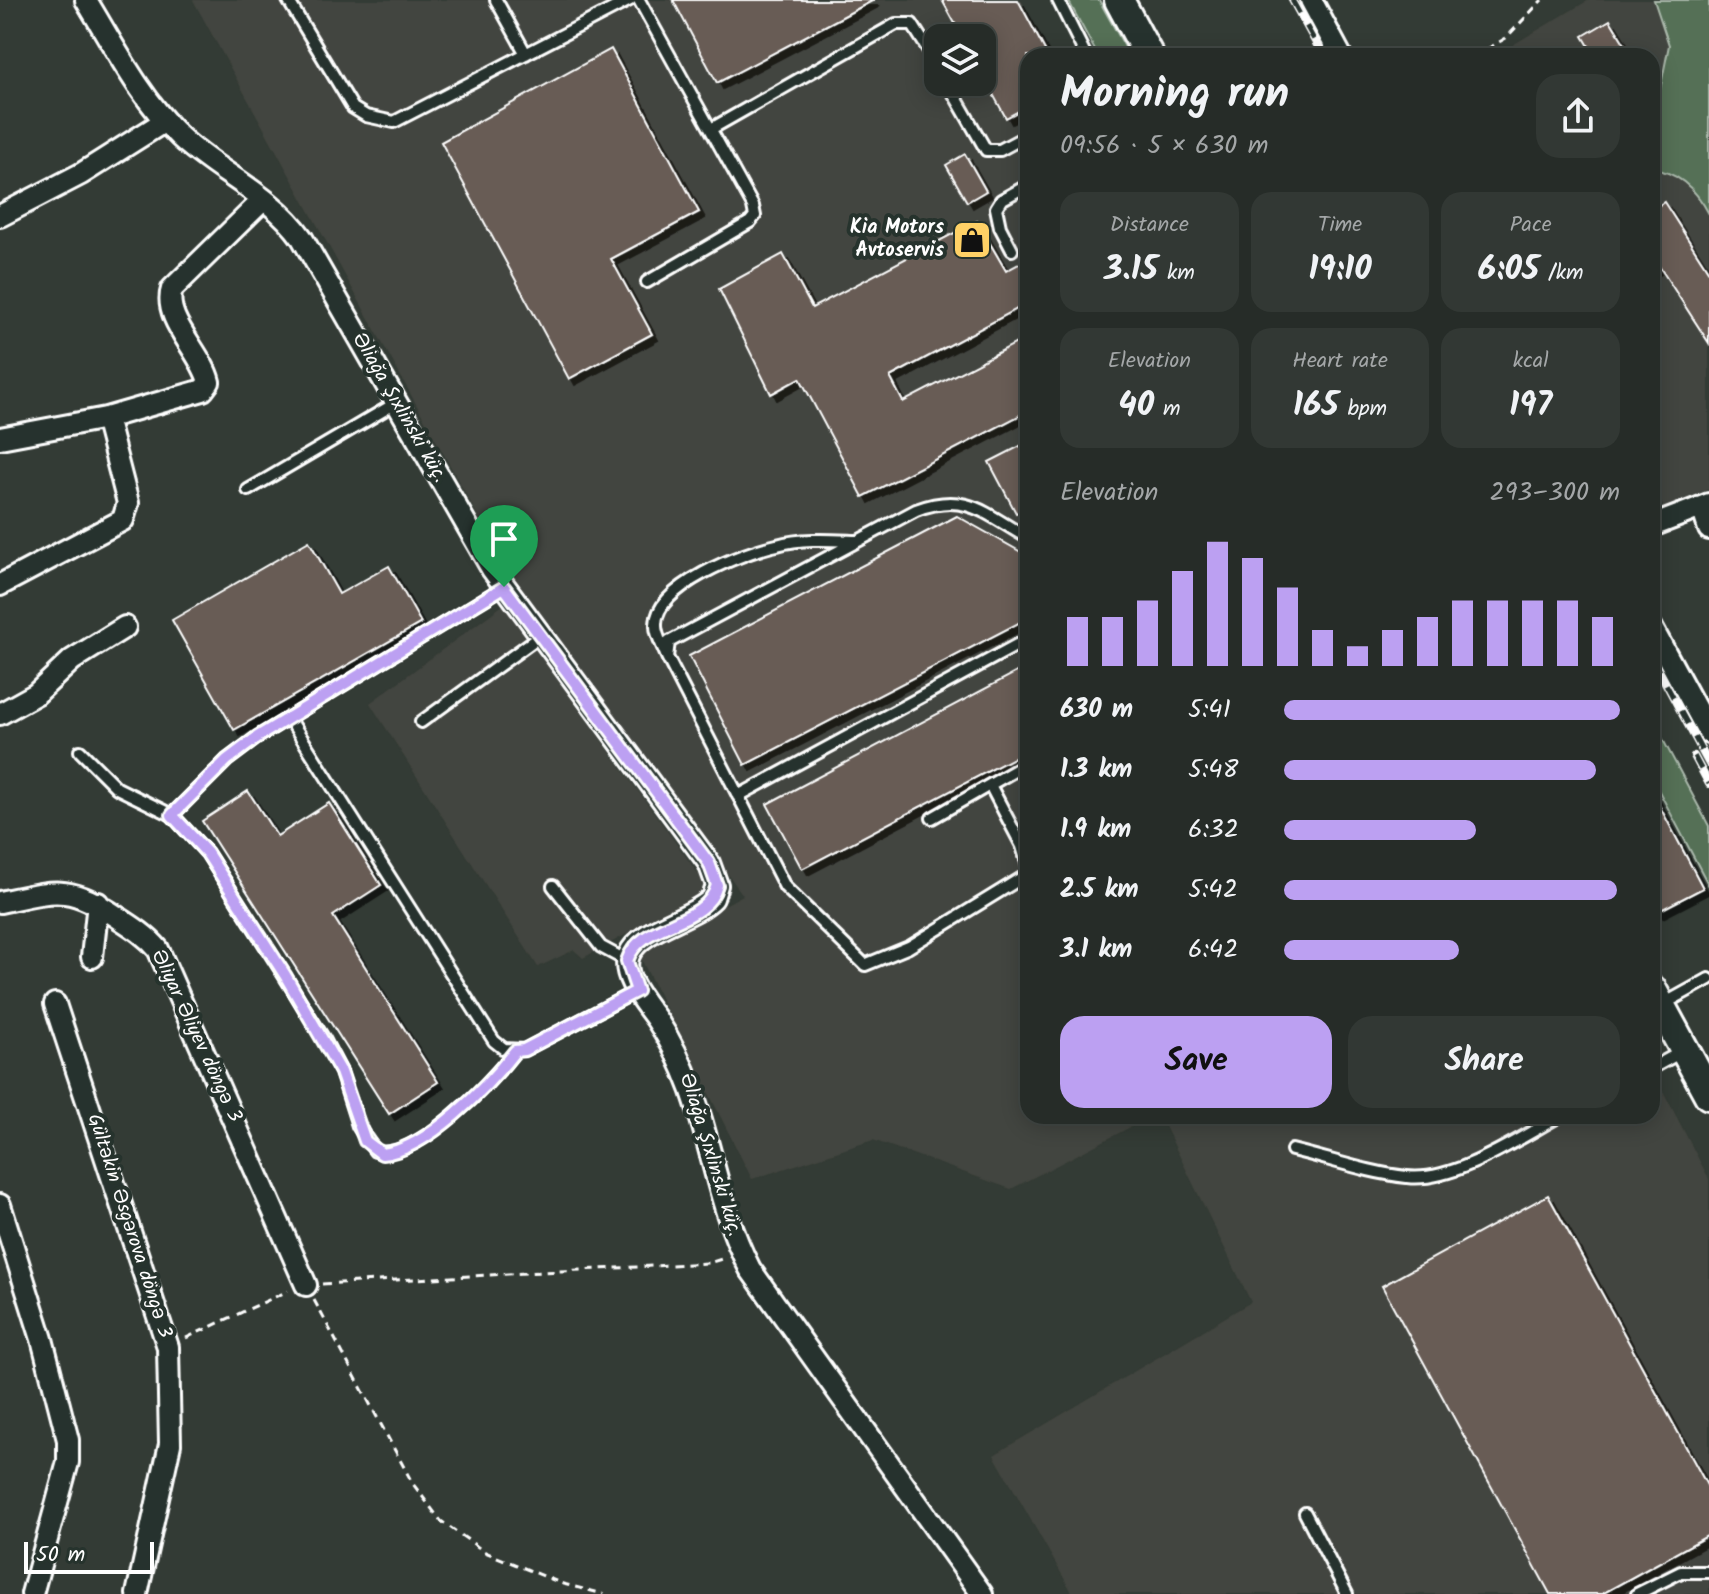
<!DOCTYPE html>
<meta charset="utf-8">
<style>
body{margin:0;font-family:Kalam,sans-serif;background:#323834;color:#f1f3f6;height:100vh;display:flex;flex-direction:column;font-size:30px;white-space:nowrap}
*{box-sizing:border-box;margin:0}
p{font-size:26px;color:#a4a7a8}
.icon{flex:none;width:44px;height:44px;fill:none;stroke:currentColor;stroke-width:2;stroke-linecap:round;stroke-linejoin:round}
.map{position:relative;flex:1;overflow:hidden}
.panel{position:absolute;left:1020px;top:48px;width:640px;height:1076px;display:flex;flex-direction:column;background:#262c28;border-radius:24px;box-shadow:0 4px 20px #0003,0 0 0 2px #424845}
.panel>*{flex:none}
.buttons{position:absolute;left:924px;top:24px;display:grid;gap:16px}
.buttons a{display:grid;place-items:center;width:72px;height:72px;border-radius:16px;background:#262c28;box-shadow:0 4px 20px #0003,0 0 0 2px #424845;font-size:40px}
.scale{position:absolute;left:24px;bottom:20px;width:130px;box-sizing:border-box;padding-left:8px;border:4px solid #fff;border-top:0;font-size:22px;line-height:28px;white-space:nowrap;color:#fff;-webkit-text-stroke:6px #26332d;paint-order:stroke}
.pin{position:absolute;display:grid;place-items:center;width:68px;height:68px;color:#fff;margin:-82px -34px;border-radius:50% 50% 50% 0;rotate:-45deg;box-shadow:0 0 8px #0007}
.pin .icon{rotate:45deg}
.round{display:grid;place-items:center;flex:none;width:84px;height:84px;border-radius:24px;background:#323834}
.head{display:flex;align-items:center;justify-content:space-between;height:136px;padding:0 40px}
h1{font-size:44px;font-weight:700;line-height:60px}
.figures{display:grid;grid-template-columns:repeat(3,1fr);gap:12px;height:136px;padding:8px 40px}
.figures div{display:grid;align-content:center;border-radius:20px;background:#323834;text-align:center}
.figures b{font-size:34px;font-weight:700}
.figures small{font-size:22px;font-weight:400}
.figures p{font-size:22px}
.chart{height:224px;padding:16px 40px}
.chart p{display:flex;justify-content:space-between}
.chart svg{width:100%;height:144px;margin-top:8px;stroke:#bca0f2;stroke-width:6}
.cta{display:flex;gap:16px;margin-top:auto;padding:16px 40px}
.cta a{flex:1;height:92px;border-radius:24px;background:#bca0f2;color:#111;font-size:32px;font-weight:700;line-height:92px;text-align:center}
.cta a+a{background:#323834;color:#f1f3f6}
ul{padding:0 40px;list-style:none;font-size:26px}
li{display:grid;grid-template-columns:128px 96px 1fr;align-items:center;height:60px}
li i{height:20px;border-radius:10px;background:#bca0f2}
.map>svg:first-child{display:block}
.built{fill:#43453f;fill-rule:evenodd}
.green{fill:#547057;stroke:#aab8ab;stroke-width:2}
.building{fill:#675c55;stroke:#fff;stroke-width:2;filter:url(#shadow)}
.lines{fill:none;stroke-linecap:round;stroke-linejoin:round}
.lane-casing{stroke:#fff;stroke-width:16}
.street-casing{stroke:#fff;stroke-width:26}
.secondary-casing{stroke:#fff;stroke-width:34}
.path{stroke:#fff;stroke-width:3;stroke-dasharray:8 6;stroke-linecap:butt}
.lane{stroke:#26332d;stroke-width:10}
.street{stroke:#26332d;stroke-width:20}
.secondary{stroke:#26332d;stroke-width:28}
.rail-casing{stroke:#fff;stroke-width:8}
.rail{stroke:#26332d;stroke-width:5;stroke-dasharray:15;stroke-linecap:butt}
.route-casing{stroke:#fff;stroke-width:16}
.route{stroke:#bca0f2;stroke-width:10}
.labels{text-anchor:middle;dominant-baseline:central;stroke-width:8;stroke-linejoin:round;paint-order:stroke}
.poi-label{font-size:20px;font-weight:bold;fill:#fff;stroke:#26332d;text-anchor:end}
.street-label{font-size:20px;fill:#fff;stroke:#26332d}
</style>
<div class="map">
<svg width="1709" height="1594" viewBox="0 0 1709 1594">
<defs>
<filter id="shadow"><feDropShadow dx="6" dy="6" stdDeviation="0" flood-color="#0009"/></filter>
</defs>
<rect width="100%" height="100%" fill="#333b35"/>
<filter id="ink" filterUnits="userSpaceOnUse"><feTurbulence type="fractalNoise" baseFrequency=".0125" numOctaves="2"/><feDisplacementMap in="SourceGraphic" scale="16" xChannelSelector="R" yChannelSelector="G"/><feConvolveMatrix kernelMatrix="1 2 1 2 8 2 1 2 1" color-interpolation-filters="sRGB"/></filter>
<g filter="url(#ink)">
<path class="built" d="M193 0H1021L1051 56H1028V1116H1140L1142 1121 1011 1189 873 1140 752 1179 638 953 743 895 511 576ZM938 38H982V82H938Z
M1589 0H1709V489L1664 508 1652 486V56H1494Z
M503 605 705 883 703 892 583 958 574 950 538 967 370 703Z
M1652 1070 1709 1179V1594H1073L994 1455 1251 1302 1160 1116H1652Z"/>
<path class="green" d="M1068 0H1099L1130 56H1098Z
M1654 0H1709V214C1697 191 1679 172 1652 169V96L1660 90 1669 45Z
M1652 719 1709 826V886L1652 778Z"/>
<path class="building" d="M673 0H874L717 83Z
M942 0H1018L1048 56H1028V106L1006 118 982 74V38H963Z
M1610 20 1632 56H1595L1583 36Z
M611 49 699 212 611 259 652 334 569 379 441 142Z
M965 154 986 191 967 202 946 165Z
M1664 202 1709 272V343L1659 266 1652 270V210Z
M977 221 1006 271 1028 259V303L890 377 903 402 1028 337V411L863 497 800 378 771 394 719 289 783 254 812 308Z
M1028 442V515L1021 511 1016 513 989 462Z
M957 516 1028 556V618L745 765 689 656Z
M309 541 339 594 389 566 421 623 234 730 172 620Z
M1028 666V750L802 869 767 804Z
M248 791 277 836 329 803 381 885 333 916 438 1082 389 1114 202 821Z
M1652 792 1703 888 1657 912 1652 904Z
M1548 1195 1709 1489V1535L1602 1594H1550L1382 1286Z"/>
<g class="lines">
<g class="lane-casing">
<path id="lane" d="M288 0 353 108 366 116 394 122 630 0
M496 0 526 54
M639 0 753 206 755 216 750 222 647 282
M1058 0 1086 56
M947 82 986 150H1000L1028 135
M711 129 896 24H912L938 65
M1012 250 1000 227 996 208 1001 200 1028 185
M248 490 396 403
M1028 538C985 514 967 491 916 510L669 642 667 657 785 887 865 965 909 947 1028 874
M666 655C663 646 656 636 656 626 654 586 744 552 777 545 802 538 830 540 856 541
M289 718 494 1041 504 1049 524 1050 637 991
M421 722 540 636
M80 751 117 788 172 815 207 853 324 1039 341 1072 358 1126 375 1151C414 1164 492 1081 515 1051
M990 785 1022 846 1028 866
M738 796 1028 639
M172 815 227 760 259 736 504 587
M932 818 1028 763
M553 886 601 947 627 961
M1662 1005 1709 979
M1652 1068 1683 1051
M1292 1150C1330 1159 1369 1173 1407 1177 1454 1183 1519 1138 1560 1116
M1305 1513 1347 1594
M1637 1594 1681 1572H1709"/>
</g>
<g class="street-casing">
<path id="street" d="M86 0C114 46 141 99 180 137 218 173 271 194 302 238L492 569 709 863 717 885 713 898C693 919 640 928 629 955 620 976 646 1004 657 1020 712 1103 707 1186 750 1269L982 1594
M1311 0 1341 56
M0 216 81 174 165 121
M0 438 106 418 203 390 209 382C202 352 162 319 172 289L263 200
M1702 507 1709 529
M1652 526 1709 504
M0 585 123 520 128 503 106 418
M1652 628 1709 733
M0 714 36 694 72 660 125 627
M0 902C56 890 69 884 119 918 133 927 147 936 158 949L306 1285
M92 957 98 903
M55 1004 168 1347 170 1444 137 1594
M0 1205 42 1339 68 1440V1462L32 1594"/>
</g>
<g class="secondary-casing">
<path id="secondary" d="M1119 0 1149 56
M1652 990 1709 1095"/>
</g>
<path class="path" d="M1475 56 1506 38 1542 0
M322 1284 709 1263 725 1258
M314 1300 413 1484 441 1521 485 1552 563 1584 604 1594
M186 1338 288 1291"/>
<use href="#lane" class="lane"/>
<use href="#street" class="street"/>
<use href="#secondary" class="secondary"/>
<g class="rail-casing">
<path id="rail" d="M1292 0 1323 56
M1652 658 1709 764
M1694 756 1709 784"/>
</g>
<use href="#rail" class="rail"/>
</g>
</g>
<g class="lines" filter="url(#ink)">
<g class="route-casing">
<path id="route" d="M504 587 709 863 717 885C706 927 640 920 627 961L637 991 524 1050 515 1051C488 1086 427 1150 382 1154L365 1141 341 1072 285 975 207 853 172 815 227 760 259 736Z"/>
</g>
<use href="#route" class="route"/>
</g>
<defs>
<g id="shop-square" transform="scale(2)"><rect x="-9" y="-9" width="18" height="18" rx="4" fill="#ffd166" stroke="#26332d"/><path d="M-5-2.5h2.3a2.7 3.5 0 0 1 5.4 0H5L5.5 6h-11ZM-1.5-2.5h3a1.5 2.3 0 0 0-3 0Z" fill="#111"/></g>
</defs>
<g fill-rule="evenodd">
<use href="#shop-square" x="972" y="240"/>
</g>
<g class="labels">
<g class="poi-label">
<text x="944" y="228">Kia Motors<tspan x="944" dy="23">Avtoservis</tspan></text>
</g>
<g class="street-label">
<text transform="translate(399 408) rotate(60)">Əliağa Şıxlinski küç.</text>
<text transform="translate(196 1036) rotate(65)">Əliyar Əliyev döngə 3</text>
<text transform="translate(710 1155) rotate(73)">Əliağa Şıxlinski küç.</text>
<text transform="translate(129 1226) rotate(72)">Gültəkin Əsgərova döngə 3</text>
</g>
</g>
</svg>
<div class="buttons">
<a><svg class="icon" aria-label="layers" viewBox="0 0 24 24"><path d="M12 4l9 5-9 5-9-5zM3 14l9 5 9-5"/></svg></a>
</div>
<div class="scale">50 m</div>
<div class="pin" style="left:504px;top:587px;background:#1e9e55"><svg class="icon" aria-label="arrive" viewBox="0 0 24 24"><path d="M6 21V4h12l-3 4 3 4H6"/></svg></div>
<section class="panel">
<div class="head"><div><h1>Morning run</h1><p>09:56 · 5 × 630 m</p></div><a class="round"><svg class="icon" aria-label="share" viewBox="0 0 24 24"><path d="M12 15V3M7 8l5-5 5 5M5 13v7h14v-7"/></svg></a></div>
<div class="figures">
<div><p>Distance</p><b>3.15<small> km</small></b></div>
<div><p>Time</p><b>19:10</b></div>
<div><p>Pace</p><b>6:05<small> /km</small></b></div>
</div>
<div class="figures">
<div><p>Elevation</p><b>40<small> m</small></b></div>
<div><p>Heart rate</p><b>165<small> bpm</small></b></div>
<div><p>kcal</p><b>197</b></div>
</div>
<div class="chart"><p><span>Elevation</span>293–300 m</p>
<svg viewBox="0 0 160 44" preserveAspectRatio="none"><path d="M5 44V29M15 44V29M25 44V24M35 44V15M45 44V6M55 44V11M65 44V20M75 44V33M85 44V38M95 44V33M105 44V29M115 44V24M125 44V24M135 44V24M145 44V24M155 44V29"/></svg>
</div>
<ul>
<li><b>630 m</b>5:41<i style="width:100%"></i></li>
<li><b>1.3 km</b>5:48<i style="width:93%"></i></li>
<li><b>1.9 km</b>6:32<i style="width:57%"></i></li>
<li><b>2.5 km</b>5:42<i style="width:99%"></i></li>
<li><b>3.1 km</b>6:42<i style="width:52%"></i></li>
</ul>
<div class="cta"><a>Save</a><a>Share</a></div>
</section>
</div>
